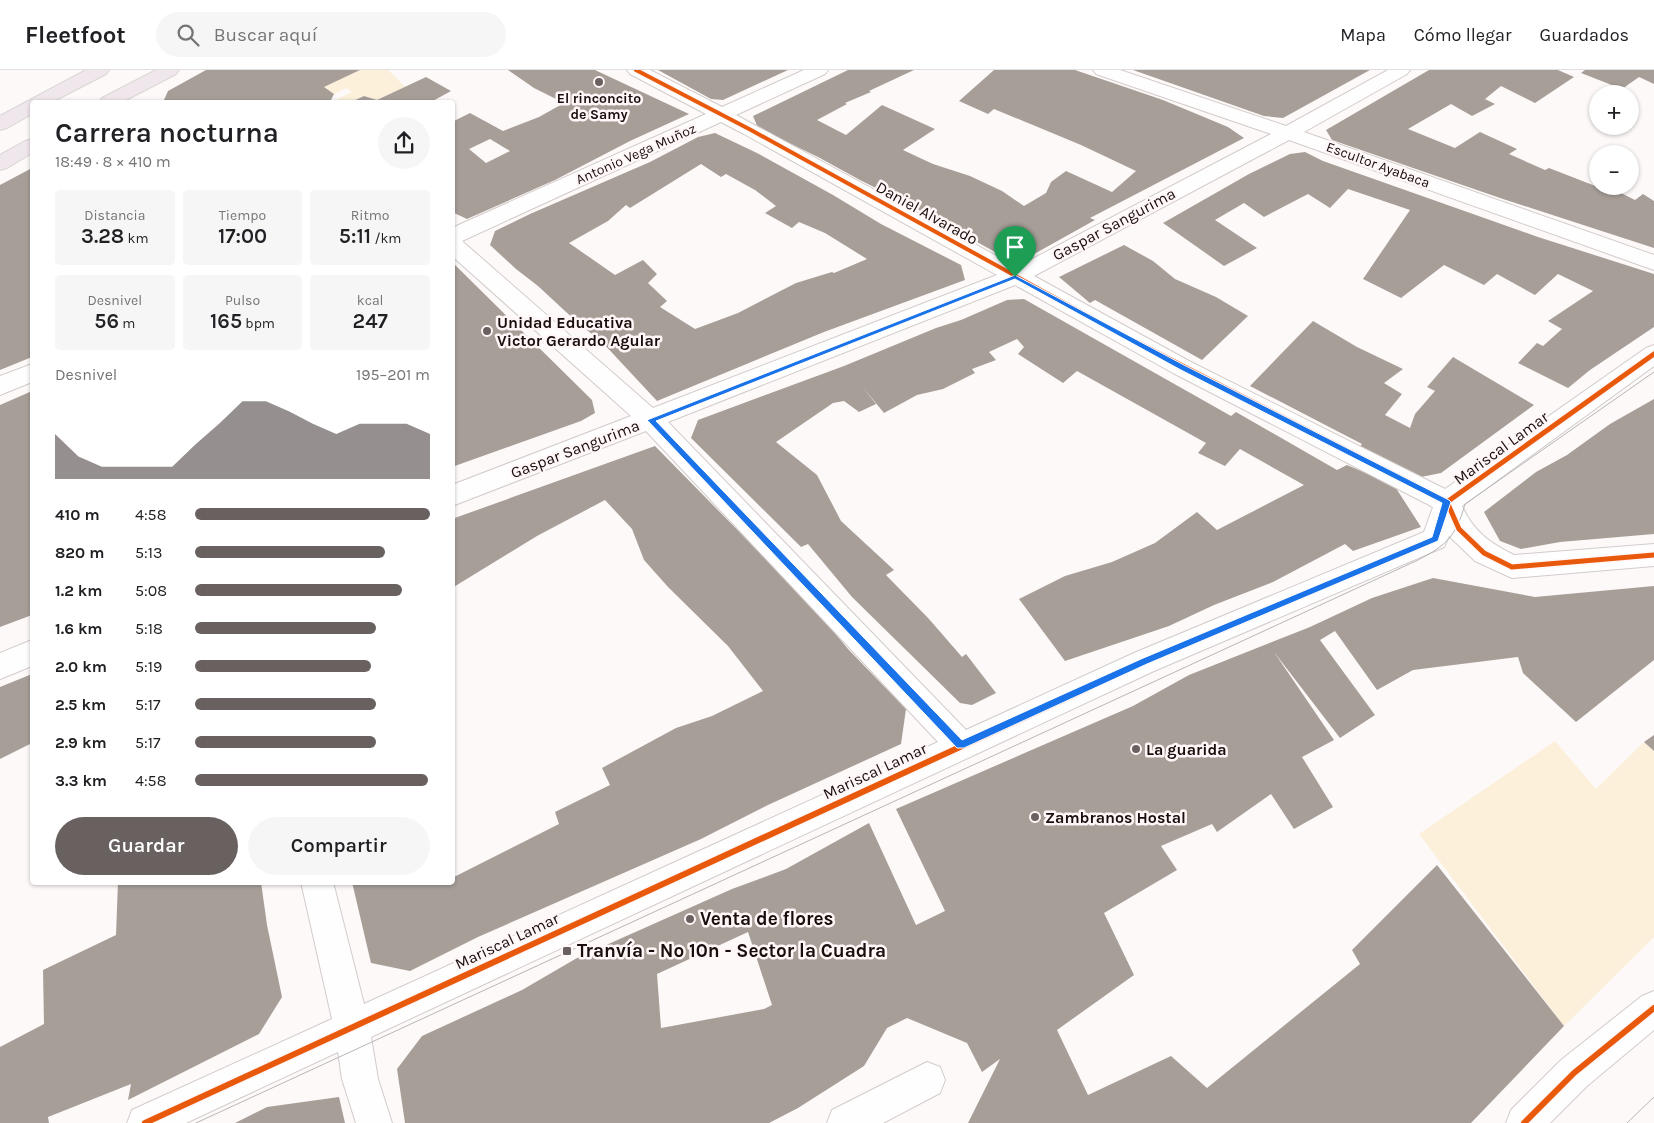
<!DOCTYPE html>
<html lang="es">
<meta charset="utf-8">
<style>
body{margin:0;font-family:Karla,sans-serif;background:#f6f6f6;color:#202124;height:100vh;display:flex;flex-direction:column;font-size:19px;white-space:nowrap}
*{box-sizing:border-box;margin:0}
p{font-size:16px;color:#757577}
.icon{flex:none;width:28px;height:28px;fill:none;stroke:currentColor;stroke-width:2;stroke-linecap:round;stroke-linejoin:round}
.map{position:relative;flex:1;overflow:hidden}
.panel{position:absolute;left:30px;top:30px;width:425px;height:785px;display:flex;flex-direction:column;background:#fff;border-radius:5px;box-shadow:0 1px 4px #0004}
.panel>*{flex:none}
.fabs{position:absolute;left:1589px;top:15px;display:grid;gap:10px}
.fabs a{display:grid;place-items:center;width:50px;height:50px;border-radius:50%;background:#fff;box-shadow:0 1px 4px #0004;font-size:25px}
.pin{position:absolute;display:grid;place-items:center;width:42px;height:42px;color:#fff;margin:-51px -21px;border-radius:50% 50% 50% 0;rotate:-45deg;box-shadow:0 0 5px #0007}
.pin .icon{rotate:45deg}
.round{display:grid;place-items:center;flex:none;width:52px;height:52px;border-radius:26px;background:#f6f6f6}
.summary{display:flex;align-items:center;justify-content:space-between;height:85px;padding:0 25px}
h1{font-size:28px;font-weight:600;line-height:38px}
.metrics{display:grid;grid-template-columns:repeat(3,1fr);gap:8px;height:85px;padding:5px 25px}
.metrics div{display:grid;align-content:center;border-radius:5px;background:#f6f6f6;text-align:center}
.metrics b{font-size:21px;font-weight:600}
.metrics small{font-size:14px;font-weight:400}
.metrics p{font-size:14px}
.chart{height:140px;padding:10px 25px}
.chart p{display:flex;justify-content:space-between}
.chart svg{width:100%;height:90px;margin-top:5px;fill:#696060;opacity:.7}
.primary-button{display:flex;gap:10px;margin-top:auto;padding:10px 25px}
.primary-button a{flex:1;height:58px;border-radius:30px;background:#696060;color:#fff;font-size:20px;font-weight:600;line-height:58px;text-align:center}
.primary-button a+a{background:#f6f6f6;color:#202124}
ul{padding:0 25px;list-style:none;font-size:16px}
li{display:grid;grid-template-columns:80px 60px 1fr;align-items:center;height:38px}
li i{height:12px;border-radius:6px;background:#696060}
header{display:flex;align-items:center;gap:30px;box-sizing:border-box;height:70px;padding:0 25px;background:#fff;border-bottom:1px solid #e0e0e0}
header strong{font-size:24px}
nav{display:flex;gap:28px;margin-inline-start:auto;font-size:18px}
.search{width:350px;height:45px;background:#f6f6f6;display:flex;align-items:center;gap:12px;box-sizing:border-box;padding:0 18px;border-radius:28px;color:#757577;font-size:19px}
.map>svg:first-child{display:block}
.green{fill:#fcf0da}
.building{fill:#a79e98;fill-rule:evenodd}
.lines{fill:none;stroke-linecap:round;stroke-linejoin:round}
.street-casing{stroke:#d3cbca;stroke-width:2}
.primary-casing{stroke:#d9d6d6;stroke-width:2}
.street{fill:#fffefe;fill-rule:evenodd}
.primary{fill:#efe7eb;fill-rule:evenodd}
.tram{stroke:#b7b6b6;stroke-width:1}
.cycleway-far2-casing{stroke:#fff7f7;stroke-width:6}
.cycleway-far1-casing{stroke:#fff7f7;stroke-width:8}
.cycleway-casing{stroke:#fff7f7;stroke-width:9}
.cycleway-far2{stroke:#e8590c;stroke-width:4}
.cycleway-far1{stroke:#e8590c;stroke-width:5}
.cycleway{stroke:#e8590c;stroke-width:6}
.route{fill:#1a73e8;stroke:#fff;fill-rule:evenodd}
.poi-dot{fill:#696060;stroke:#fff7f7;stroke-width:2}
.labels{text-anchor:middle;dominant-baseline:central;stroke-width:5;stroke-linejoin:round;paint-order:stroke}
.far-poi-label{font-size:14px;font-weight:bold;fill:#190e0d;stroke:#fff7f7}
.far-street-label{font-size:14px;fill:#190e0d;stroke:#fff7f7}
.street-label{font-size:16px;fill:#190e0d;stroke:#fff7f7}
.poi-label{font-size:16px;font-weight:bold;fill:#190e0d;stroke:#fff7f7;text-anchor:start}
.near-poi-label{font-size:19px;font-weight:bold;fill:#190e0d;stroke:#fff7f7;text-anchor:start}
</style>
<header>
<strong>Fleetfoot</strong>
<div class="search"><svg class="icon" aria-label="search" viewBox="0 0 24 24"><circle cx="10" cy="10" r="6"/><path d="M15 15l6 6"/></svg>Buscar aquí</div>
<nav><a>Mapa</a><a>Cómo llegar</a><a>Guardados</a></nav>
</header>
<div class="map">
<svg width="1654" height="1053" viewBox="0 0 1654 1053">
<rect width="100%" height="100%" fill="#fdf9f9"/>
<path class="green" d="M360 0H388L405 17 377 30 364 26 351 32H332L352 22 346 18 334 24 324 17Z
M1555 671 1596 719 1644 672 1654 681V867L1564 956 1419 764Z"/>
<path class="building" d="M206 0H360L324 17 334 24 330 32H171L164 30 168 21Z
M508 0H595L689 44 630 71 555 110 467 149 452 142V52L470 43 503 61 539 47 564 33 534 18ZM490 69 510 81 486 93 469 79Z
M658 0H788L723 30 711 29Z
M848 0H914L869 21 871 22 845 33 847 34 817 50 846 65 882 35 935 59 903 80 933 94 970 106 1002 121 1024 136 1046 123 1051 112 1066 101 1112 122 1136 101 1081 75 994 39 988 44 959 31 994 0H1075L1163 30 1228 57 1244 68 1090 148 1095 150 1027 188 1013 192 923 142 860 110 818 87 758 58 753 46Z
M1133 0H1370L1283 48 1264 46Z
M1429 0H1558L1574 7 1535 33 1501 16 1485 29 1495 34 1472 46 1451 34 1408 59 1455 78 1480 62 1517 79 1509 84 1545 100 1549 98 1603 119 1607 116 1635 130 1643 124 1654 131V178L1503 129 1332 70 1326 60Z
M1585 0H1654V14L1639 7 1622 19 1581 3Z
M426 7 451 21 431 32H351L364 26 377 30Z
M715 63 757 83 833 125 881 154 961 195 965 210 824 262 657 331 602 272 579 254 538 216 516 199 490 175 495 161 530 144 650 92 698 67ZM701 94 721 107 726 104 755 120 776 136 765 143 792 158 799 152 825 163 867 189 834 203 832 202 796 213 738 243 695 259 660 237 667 231 648 213 657 204 643 190 615 205 569 173 608 151 626 135 630 138Z
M1305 82 1323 91 1538 167 1654 204V257L1590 300 1568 318 1518 293 1537 273 1543 276 1562 259 1548 251 1593 221 1558 204 1535 225 1497 204 1484 215 1444 195 1401 228 1363 209 1410 140 1348 119 1330 138 1308 124 1264 147 1244 133 1215 150 1257 178 1224 196 1163 153 1249 104 1290 84Z
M32 98V287L0 300V115Z
M1124 175 1153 191 1175 209 1216 227 1248 246 1202 290 1095 230 1090 233 1059 207Z
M452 192 592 330 595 343 581 351 452 397Z
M1024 229 1231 346 1236 342 1337 400 1347 395 1394 415 1421 457 1353 481 1345 474 1273 512 1214 535 1169 556 1065 591 1019 529 1065 506 1112 492 1155 473 1197 442 1217 460 1304 415 1240 379 1225 396 1198 383 1206 373 1077 301 1063 313 1018 284 1024 277 1017 269 989 282 996 290 972 299 975 303 943 319 917 325 884 343 861 315 876 334 859 342 844 331 833 333 776 372 817 405 841 451 894 500 886 505 929 549 962 587 966 584 996 623 972 635 960 633 852 527 808 474 801 477 691 368 698 350 844 296 936 258 961 250 1007 230Z
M1313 251 1357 277 1403 299 1384 313 1402 324 1385 345 1410 358 1415 344 1435 321 1427 317 1453 287 1534 335 1441 403 1421 407 1358 379 1362 374 1250 316Z
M32 321V545L0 557V335Z
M1654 329V464L1560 472 1521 479 1500 471 1484 442 1536 402 1567 385 1610 354Z
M655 376 814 538 848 579 906 639 901 674 768 735 701 769 478 867 410 901 371 893 352 812H452V808L559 754 555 742 610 715 602 698 676 658 712 646 763 621 728 576 668 517 644 490 632 459 605 430 537 466 452 518V449Z
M1433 508 1535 527 1654 516V590L1576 652 1523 603 1518 587 1413 600 1377 620 1335 561 1320 570 1375 645 1340 668 1274 582 1334 670 1302 687 1333 737 1294 759 1271 724 1217 762 1212 754 1161 776 1177 800 1104 843 1134 905 1057 960 1088 1025 1171 986 1207 1018 1360 894 1352 880 1437 795 1564 956 1471 1053H968L1000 989 982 1002 967 973 907 948 887 958 864 996 798 1038 769 1053H405L397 999 422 966 522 920 577 888 732 819 786 799 869 753 916 855 945 841 896 739 1133 636 1189 605 1310 557 1372 528ZM748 862 772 935 764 939 661 958 657 904Z
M32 604V673L0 689V617Z
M1654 665V681L1644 672Z
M118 812H261L267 855 282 927 259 964 128 1030 131 1014 48 1047 49 1053H0V977L44 954 43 900 116 865Z
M339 1027 345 1053H235L267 1037Z"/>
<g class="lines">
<g class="street-casing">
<path id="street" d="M627 0H650L722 37 804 0H828L825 4 736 45 1017 197 1271 64 1096 4 1093 0H1120L1286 56 1388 0H1410L1407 4 1304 62 1654 185V200L1289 70 1034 206 1189 291 1445 419 1646 278 1654 275V296L1462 436C1473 461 1490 473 1514 485L1654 474V496L1512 508 1475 491 1449 466 1444 477 1154 601 371 967 378 1009 392 1053H356L342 1009 338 982 186 1053H127L132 1040 332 949 301 812H333L364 934 938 672 646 361 452 436V415L631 346 452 186V158L706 44 630 4ZM721 52 744 64 997 205 653 338 462 171ZM1015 215 1173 303 1433 437 1424 462 1134 583 966 660 668 352Z
M32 294V312L0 325V306Z
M32 570V596L0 609V583Z
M1654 921V960L1587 1016 1550 1053H1506L1511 1040 1561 990 1642 926Z
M927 992 940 997 945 1010 940 1023 883 1053H827L832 1040Z"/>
</g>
<g class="primary-casing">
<path id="primary" d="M86 0H109L106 4 52 32H32V44L7 58 0 60V46Z
M156 0H179L176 4 122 32H100L102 28Z
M32 69V83L7 98 0 100V85L25 71Z"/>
</g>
<use href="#street" class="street"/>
<use href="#primary" class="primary"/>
<path class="tram" d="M196 1053 1418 490C1447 475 1456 466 1465 434L1654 302
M1627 1053 1654 1027"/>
<g class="cycleway-far2-casing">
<path id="cycleway-far2" d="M636 0 751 60 1139 274"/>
</g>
<g class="cycleway-far1-casing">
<path id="cycleway-far1" d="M1136 272 1447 432 1459 459 1484 483 1512 497 1654 485
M1087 618 1144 592 1435 469 1447 432 1654 284"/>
</g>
<g class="cycleway-casing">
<path id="cycleway" d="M145 1053 1090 617
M1524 1053 1574 1003 1654 938"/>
</g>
<use href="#cycleway-far2" class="cycleway-far2"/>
<use href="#cycleway-far1" class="cycleway-far1"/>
<use href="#cycleway" class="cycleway"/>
</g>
<path class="route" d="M1015 205 1184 295 1449 430 1451 432 1438 471 1147 594 964 678H957L647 350ZM1015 209 1179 299 1442 433 1432 467 1141 589 962 670 656 351Z"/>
<g class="poi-dot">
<circle cx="599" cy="12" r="5"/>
<circle cx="487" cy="261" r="5"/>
<circle cx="1136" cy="679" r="5"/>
<circle cx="1035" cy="747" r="5"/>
<circle cx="690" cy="849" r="5"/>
<rect x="562" y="876" width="10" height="10" rx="2.5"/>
</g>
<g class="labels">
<g class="far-poi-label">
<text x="599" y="28">El rinconcito<tspan x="599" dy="16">de Samy</tspan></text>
</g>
<g class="far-street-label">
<text transform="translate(636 84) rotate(-24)">Antonio Vega Muñoz</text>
<text transform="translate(1378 95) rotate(20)">Escultor Ayabaca</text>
</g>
<g class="street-label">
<text transform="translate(927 143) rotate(29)">Daniel Alvarado</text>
<text transform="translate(1114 154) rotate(-28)">Gaspar Sangurima</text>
<text transform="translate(1501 378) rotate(-36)">Mariscal Lamar</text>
<text transform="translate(575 379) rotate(-21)">Gaspar Sangurima</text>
<text transform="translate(875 701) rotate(-25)">Mariscal Lamar</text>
<text transform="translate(507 871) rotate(-25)">Mariscal Lamar</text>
</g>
<g class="poi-label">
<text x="497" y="252">Unidad Educativa<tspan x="497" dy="18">Victor Gerardo Agular</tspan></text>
<text x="1146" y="679">La guarida</text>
<text x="1045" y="747">Zambranos Hostal</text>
</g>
<g class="near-poi-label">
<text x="700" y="849">Venta de flores</text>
<text x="577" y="881">Tranvía - Nº 10n - Sector la Cuadra</text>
</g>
</g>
</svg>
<div class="fabs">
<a>+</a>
<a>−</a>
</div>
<div class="pin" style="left:1015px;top:207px;background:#1e9e55"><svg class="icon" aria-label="arrive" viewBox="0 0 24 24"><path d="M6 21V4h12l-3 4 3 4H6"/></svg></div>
<section class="panel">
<div class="summary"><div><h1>Carrera nocturna</h1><p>18:49 · 8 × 410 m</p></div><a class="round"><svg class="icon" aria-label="share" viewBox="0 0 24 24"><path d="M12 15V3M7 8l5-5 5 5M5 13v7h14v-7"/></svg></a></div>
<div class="metrics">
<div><p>Distancia</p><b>3.28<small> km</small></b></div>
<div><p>Tiempo</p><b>17:00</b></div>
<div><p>Ritmo</p><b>5:11<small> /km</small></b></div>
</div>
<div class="metrics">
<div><p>Desnivel</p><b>56<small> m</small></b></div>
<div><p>Pulso</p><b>165<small> bpm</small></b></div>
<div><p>kcal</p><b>247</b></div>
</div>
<div class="chart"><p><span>Desnivel</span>195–201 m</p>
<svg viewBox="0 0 160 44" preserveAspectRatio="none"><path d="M0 44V22L10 33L20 38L30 38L40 38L50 38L60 27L70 17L80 6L90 6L100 11L110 17L120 22L130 17L140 17L150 17L160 22V44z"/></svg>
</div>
<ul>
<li><b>410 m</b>4:58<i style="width:100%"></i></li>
<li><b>820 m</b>5:13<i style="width:81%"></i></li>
<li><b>1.2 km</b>5:08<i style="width:88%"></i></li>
<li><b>1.6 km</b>5:18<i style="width:77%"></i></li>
<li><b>2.0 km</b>5:19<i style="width:75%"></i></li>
<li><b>2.5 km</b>5:17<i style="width:77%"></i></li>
<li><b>2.9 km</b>5:17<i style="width:77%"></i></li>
<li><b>3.3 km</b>4:58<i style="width:99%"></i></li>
</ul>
<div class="primary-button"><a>Guardar</a><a>Compartir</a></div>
</section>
</div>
